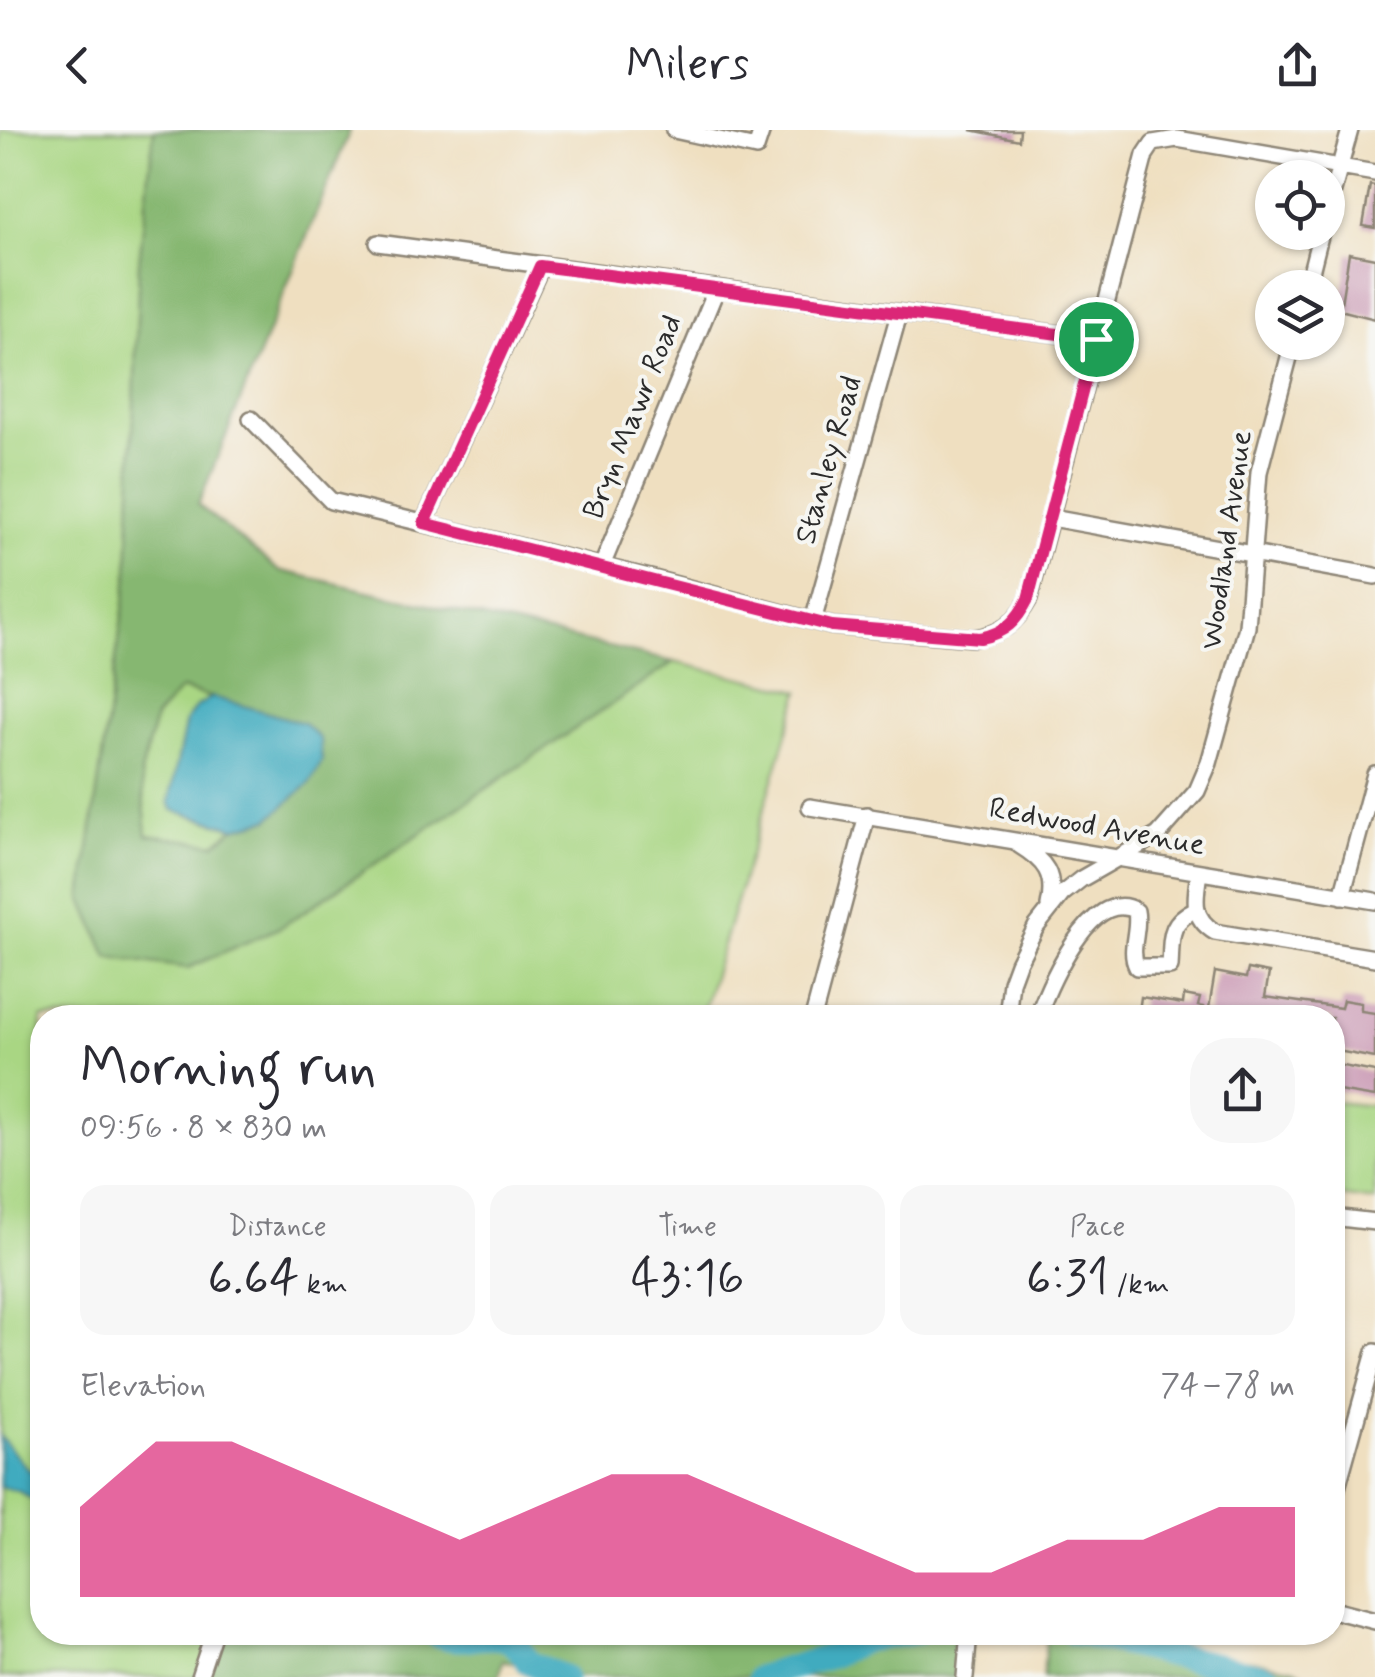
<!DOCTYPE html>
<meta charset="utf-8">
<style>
body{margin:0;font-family:Mynerve,sans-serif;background:#f7f7f7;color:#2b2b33;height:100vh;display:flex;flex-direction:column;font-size:38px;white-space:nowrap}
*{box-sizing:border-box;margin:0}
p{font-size:32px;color:#7c7c81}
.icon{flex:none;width:55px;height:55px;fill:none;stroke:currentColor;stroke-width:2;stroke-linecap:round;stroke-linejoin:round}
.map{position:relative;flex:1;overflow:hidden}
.sheet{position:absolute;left:30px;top:875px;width:1315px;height:640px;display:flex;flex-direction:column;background:#fff;border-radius:40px;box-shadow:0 2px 8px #0004}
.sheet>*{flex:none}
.fabs{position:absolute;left:1255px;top:30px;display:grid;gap:20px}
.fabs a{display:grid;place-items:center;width:90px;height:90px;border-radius:50%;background:#fff;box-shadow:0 2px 8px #0004;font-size:50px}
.pin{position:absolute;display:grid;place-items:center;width:85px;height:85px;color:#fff;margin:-42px;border:5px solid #fff;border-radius:50%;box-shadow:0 2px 10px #0007}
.round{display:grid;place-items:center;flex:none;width:105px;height:105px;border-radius:40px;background:#f7f7f7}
.overview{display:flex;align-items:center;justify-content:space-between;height:170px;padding:0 50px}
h1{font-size:55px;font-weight:600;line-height:75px}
.figures{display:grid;grid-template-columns:repeat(3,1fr);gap:15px;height:170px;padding:10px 50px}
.figures div{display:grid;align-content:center;border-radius:25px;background:#f7f7f7;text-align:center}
.figures b{font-size:50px;font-weight:600}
.figures small{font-size:28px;font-weight:400}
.figures p{font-size:28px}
.chart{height:280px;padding:20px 50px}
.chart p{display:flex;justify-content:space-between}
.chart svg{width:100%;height:180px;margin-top:10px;fill:#db2777;opacity:.7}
header{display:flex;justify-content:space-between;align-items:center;height:130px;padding:0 50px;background:#fff;font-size:45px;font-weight:600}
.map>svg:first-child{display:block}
.green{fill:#a9d683;stroke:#6a8057;stroke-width:2.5}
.forest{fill:#86b771;stroke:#58714e;stroke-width:2.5;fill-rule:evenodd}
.water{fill:#40abbf;stroke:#366b75;stroke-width:2.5}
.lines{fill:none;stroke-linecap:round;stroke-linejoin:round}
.river{stroke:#40abbf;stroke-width:25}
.building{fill:#c997b3}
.minor-casing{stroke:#8d8576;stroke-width:20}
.minor{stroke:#fff;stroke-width:15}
.route-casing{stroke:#fff;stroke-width:20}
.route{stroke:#db2777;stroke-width:12}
.labels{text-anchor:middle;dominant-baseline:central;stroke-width:8;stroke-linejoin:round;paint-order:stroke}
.street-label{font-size:30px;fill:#2b2b2b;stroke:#f6f6f2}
</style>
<header><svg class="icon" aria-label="back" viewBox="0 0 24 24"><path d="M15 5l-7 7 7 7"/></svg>Milers<svg class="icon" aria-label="share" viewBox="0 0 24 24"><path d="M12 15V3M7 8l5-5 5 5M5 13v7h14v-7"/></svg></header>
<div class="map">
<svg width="1375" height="1547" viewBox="0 0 1375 1547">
<rect width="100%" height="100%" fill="#f6f6f2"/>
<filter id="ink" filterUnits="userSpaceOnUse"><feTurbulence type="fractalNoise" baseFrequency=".01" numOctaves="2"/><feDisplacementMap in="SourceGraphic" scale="20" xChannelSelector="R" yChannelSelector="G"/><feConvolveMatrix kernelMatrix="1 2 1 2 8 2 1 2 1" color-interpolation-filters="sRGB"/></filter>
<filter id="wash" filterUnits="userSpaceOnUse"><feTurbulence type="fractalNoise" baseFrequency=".0048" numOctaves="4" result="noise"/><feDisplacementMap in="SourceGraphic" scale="40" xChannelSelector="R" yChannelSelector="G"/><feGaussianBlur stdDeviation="2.25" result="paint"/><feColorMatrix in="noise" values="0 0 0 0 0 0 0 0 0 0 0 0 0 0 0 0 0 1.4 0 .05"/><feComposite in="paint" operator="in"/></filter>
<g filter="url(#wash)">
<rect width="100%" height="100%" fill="#efdfc0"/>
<path class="green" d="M0 0H154L139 133 128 446 82 768 281 797 674 532 800 561 701 887 42 888V1502L220 1503 206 1547H0Z
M180 559 212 567 196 577 188 685 235 698 215 714 147 706 141 643 155 588Z
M1333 972 1375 976V1071L1333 1065Z"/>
<path class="forest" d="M154 0H350L198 375 278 440 674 532 281 797 188 838 108 827 82 768 128 446 139 133ZM181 559 303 593 269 689 235 698 215 714 147 705 141 643 155 588Z
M220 1503H971L967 1547H560L503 1530 499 1547H206Z
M1047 1503H1073L1237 1535 1233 1547H1043Z
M1248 1530 1295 1539 1309 1547H1254Z"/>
<path class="water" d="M212 567 304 593 320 609 322 631 310 653 269 689 235 698 173 680 169 672 186 590 196 577Z
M0 1306 27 1338 42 1349V1376L18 1361 0 1357Z"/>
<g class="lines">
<path class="river" d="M432 1502C468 1523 506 1485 527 1532L564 1547
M1072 1502 1269 1547
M760 1547 831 1526 865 1510 918 1502"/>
</g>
<g id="blocks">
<path class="building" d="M971 0H1020L1019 10Z
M1370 55 1375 56V98L1363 96Z
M1349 123 1375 128V189L1340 180Z
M1248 839 1269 843 1265 867 1341 878 1343 870 1361 873V881L1375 883V928L1332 920V888H1138L1141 867 1183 874 1184 865 1200 868 1198 876 1203 877 1202 883 1208 884 1215 842 1246 848Z
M1332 934 1375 942V967L1332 960Z"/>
</g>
</g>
<g filter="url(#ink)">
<use href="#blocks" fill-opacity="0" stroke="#8d8576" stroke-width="2.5"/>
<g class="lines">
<g class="minor-casing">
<path id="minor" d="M674 0 756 18 762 0
M1328 79 1350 0
M378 113 1096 209
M1307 158 1321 102
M251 289 331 371 654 449 832 496 973 508C1001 505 1016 493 1029 469L1145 25 1153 13 1177 9 1375 43
M1051 388 1375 446
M424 393 541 136
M602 436 716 160
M813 491 899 184
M810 677 1375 771
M1019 715C1045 731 1056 744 1049 776
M1199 743C1195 768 1191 788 1215 802L1375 828
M1342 766 1375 644
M813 888 867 685
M1007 888 1011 852 1018 833 1036 797 1062 764 1081 749 1158 705 1197 661 1209 633 1247 497 1259 342 1293 212
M1037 888C1048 858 1091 754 1136 781 1140 800 1128 820 1137 837H1170C1172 808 1167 793 1196 779
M1332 1087 1375 1092
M1332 1376 1375 1222
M1332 1480 1375 1491
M199 1547 214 1502
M965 1547 969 1502"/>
</g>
<use href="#minor" class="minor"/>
</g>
</g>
<g class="lines" filter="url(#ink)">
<g class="route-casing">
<path id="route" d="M540 136 1096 209 1028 469C1017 491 1005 503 980 508L832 496 424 393Z"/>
</g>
<use href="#route" class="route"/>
</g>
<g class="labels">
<g class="street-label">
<text transform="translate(633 287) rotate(-68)">Bryn Mawr Road</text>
<text transform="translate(829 330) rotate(-74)">Stanley Road</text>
<text transform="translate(1227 410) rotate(-82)">Woodland Avenue</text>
<text transform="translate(1097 697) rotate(10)">Redwood Avenue</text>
</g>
</g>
</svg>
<div class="fabs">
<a><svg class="icon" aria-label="locate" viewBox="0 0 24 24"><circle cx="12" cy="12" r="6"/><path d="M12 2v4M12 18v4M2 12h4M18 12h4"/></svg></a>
<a><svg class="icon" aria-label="layers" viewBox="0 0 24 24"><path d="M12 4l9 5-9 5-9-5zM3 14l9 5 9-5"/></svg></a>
</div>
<div class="pin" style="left:1096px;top:209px;background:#1e9e55"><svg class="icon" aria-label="arrive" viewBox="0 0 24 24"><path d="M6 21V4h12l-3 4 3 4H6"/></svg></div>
<section class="sheet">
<div class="overview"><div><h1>Morning run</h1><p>09:56 · 8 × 830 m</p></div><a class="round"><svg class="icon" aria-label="share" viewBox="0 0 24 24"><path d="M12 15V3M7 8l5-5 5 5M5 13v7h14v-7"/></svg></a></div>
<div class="figures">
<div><p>Distance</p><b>6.64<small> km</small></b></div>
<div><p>Time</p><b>43:16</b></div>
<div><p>Pace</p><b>6:31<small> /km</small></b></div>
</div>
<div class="chart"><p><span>Elevation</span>74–78 m</p>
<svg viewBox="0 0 160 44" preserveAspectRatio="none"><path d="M0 44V22L10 6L20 6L30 14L40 22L50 30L60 22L70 14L80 14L90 22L100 30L110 38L120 38L130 30L140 30L150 22L160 22V44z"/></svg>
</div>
</section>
</div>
